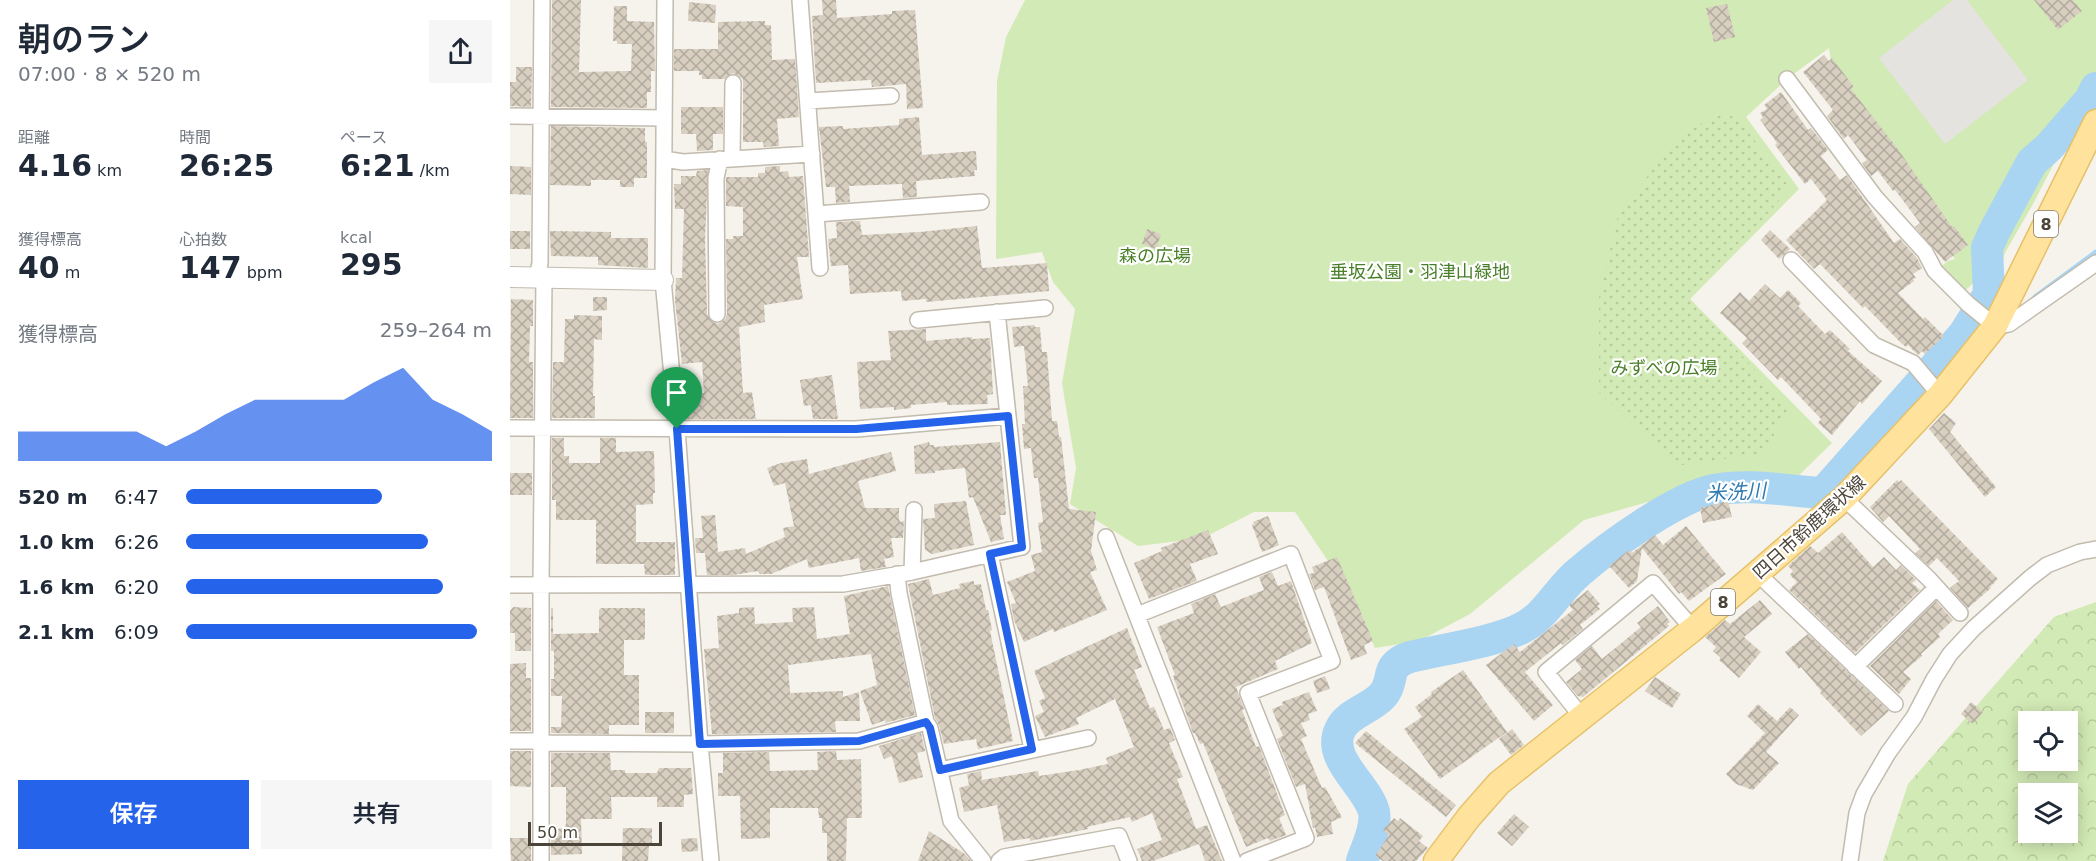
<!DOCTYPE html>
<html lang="ja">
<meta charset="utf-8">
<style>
body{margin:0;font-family:"DejaVu Sans","Noto Sans JP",sans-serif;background:#f6f6f7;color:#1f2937;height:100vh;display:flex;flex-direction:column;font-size:22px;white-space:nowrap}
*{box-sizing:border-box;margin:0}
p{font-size:20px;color:#747a83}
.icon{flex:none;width:33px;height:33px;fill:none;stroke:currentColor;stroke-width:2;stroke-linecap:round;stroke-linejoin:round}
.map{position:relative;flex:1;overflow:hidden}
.drawer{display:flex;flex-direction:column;background:#fff;width:510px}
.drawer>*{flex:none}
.buttons{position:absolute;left:1508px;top:711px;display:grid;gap:12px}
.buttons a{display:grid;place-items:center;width:60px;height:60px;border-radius:0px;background:#fff;box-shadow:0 3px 15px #0003;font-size:30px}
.scale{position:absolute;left:18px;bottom:15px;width:134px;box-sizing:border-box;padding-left:6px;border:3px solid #4b4439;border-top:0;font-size:16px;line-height:21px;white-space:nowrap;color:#4b4439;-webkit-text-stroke:4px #fff;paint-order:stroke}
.pin{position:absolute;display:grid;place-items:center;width:51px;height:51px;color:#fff;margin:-62px -26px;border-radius:50% 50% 50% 0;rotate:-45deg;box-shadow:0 0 6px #0007}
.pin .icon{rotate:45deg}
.round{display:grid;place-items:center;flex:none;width:63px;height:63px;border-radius:0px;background:#f6f6f7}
.headline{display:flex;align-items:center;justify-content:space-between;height:102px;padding:0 18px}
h1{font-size:33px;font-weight:600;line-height:45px}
.metrics{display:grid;grid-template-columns:repeat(3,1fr);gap:9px;height:102px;padding:6px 18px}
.metrics div{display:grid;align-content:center}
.metrics b{font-size:30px;font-weight:600}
.metrics small{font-size:16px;font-weight:400}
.metrics p{font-size:16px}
.chart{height:168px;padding:12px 18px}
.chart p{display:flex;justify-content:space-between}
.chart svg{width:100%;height:108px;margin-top:6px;fill:#2563eb;opacity:.7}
.action{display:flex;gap:12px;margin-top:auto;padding:12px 18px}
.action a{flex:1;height:69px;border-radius:0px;background:#2563eb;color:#fff;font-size:24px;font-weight:600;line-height:69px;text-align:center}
.action a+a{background:#f6f6f7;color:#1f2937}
ul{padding:0 18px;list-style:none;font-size:20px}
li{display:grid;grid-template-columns:96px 72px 1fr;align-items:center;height:45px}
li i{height:15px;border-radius:8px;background:#2563eb}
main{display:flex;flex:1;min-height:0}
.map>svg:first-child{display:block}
.forest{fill:url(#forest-crowns);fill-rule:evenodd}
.park{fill:#d2eab5}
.garden{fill:url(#garden-dots)}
.parking{fill:#e5e3e0}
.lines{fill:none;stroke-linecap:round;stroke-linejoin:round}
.stream{stroke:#a9d4f2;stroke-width:5}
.river{stroke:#a9d4f2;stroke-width:32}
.building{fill:url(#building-cross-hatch)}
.minor-casing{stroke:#c2bbae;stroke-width:18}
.tertiary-casing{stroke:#c2bbae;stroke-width:22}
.primary-casing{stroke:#e6c16a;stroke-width:27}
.minor{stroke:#fff;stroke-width:15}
.tertiary{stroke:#fff;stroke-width:20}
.primary{stroke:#ffe39c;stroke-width:24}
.route-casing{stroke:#fff;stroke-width:12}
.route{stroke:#2563eb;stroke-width:8}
.labels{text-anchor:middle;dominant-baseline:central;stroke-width:4.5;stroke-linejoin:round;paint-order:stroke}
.shield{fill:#fff;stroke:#817c74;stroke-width:1.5}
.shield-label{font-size:16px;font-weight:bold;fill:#4b4439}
.park-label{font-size:18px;fill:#4a7f2a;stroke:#fff}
.street-label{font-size:18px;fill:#4b4439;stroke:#fff}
.water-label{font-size:20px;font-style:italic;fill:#2e7ab2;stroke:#fff}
</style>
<main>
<section class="drawer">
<div class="headline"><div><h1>朝のラン</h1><p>07:00 · 8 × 520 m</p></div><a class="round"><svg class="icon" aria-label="share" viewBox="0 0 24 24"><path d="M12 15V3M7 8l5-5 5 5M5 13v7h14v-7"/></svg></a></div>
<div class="metrics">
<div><p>距離</p><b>4.16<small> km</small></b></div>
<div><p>時間</p><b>26:25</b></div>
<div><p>ペース</p><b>6:21<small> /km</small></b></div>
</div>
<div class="metrics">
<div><p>獲得標高</p><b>40<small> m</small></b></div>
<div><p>心拍数</p><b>147<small> bpm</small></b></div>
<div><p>kcal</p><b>295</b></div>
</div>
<div class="chart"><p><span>獲得標高</span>259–264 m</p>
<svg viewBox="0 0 160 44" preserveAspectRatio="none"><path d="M0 44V32L10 32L20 32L30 32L40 32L50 38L60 32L70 25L80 19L90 19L100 19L110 19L120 12L130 6L140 19L150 25L160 32V44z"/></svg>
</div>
<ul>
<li><b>520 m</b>6:47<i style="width:64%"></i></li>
<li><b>1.0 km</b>6:26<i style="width:79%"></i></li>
<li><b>1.6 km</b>6:20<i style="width:84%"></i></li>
<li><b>2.1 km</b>6:09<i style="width:95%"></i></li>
</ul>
<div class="action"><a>保存</a><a>共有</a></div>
</section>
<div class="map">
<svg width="1586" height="861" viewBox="0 0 1586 861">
<defs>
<pattern id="forest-crowns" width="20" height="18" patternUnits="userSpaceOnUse" patternTransform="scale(1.5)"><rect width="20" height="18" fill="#d2eab5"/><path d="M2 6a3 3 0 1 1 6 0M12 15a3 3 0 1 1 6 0" fill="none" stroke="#b6ca9c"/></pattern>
<pattern id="garden-dots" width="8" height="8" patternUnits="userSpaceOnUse" patternTransform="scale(1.5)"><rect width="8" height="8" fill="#d2eab5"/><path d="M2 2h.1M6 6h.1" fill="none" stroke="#b6ca9c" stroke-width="1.8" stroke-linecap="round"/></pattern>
<pattern id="building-cross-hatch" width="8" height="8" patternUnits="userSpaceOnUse" patternTransform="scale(1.5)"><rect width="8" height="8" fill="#d8cfc1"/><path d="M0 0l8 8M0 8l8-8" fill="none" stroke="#b1aa9e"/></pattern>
</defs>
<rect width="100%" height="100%" fill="#f6f3ec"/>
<path class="forest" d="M1586 602V861H1373L1398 784 1544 617ZM1518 722H1557V760H1518ZM1518 794H1557V832H1518Z"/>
<path class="park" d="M515 0H1586V101L1551 150 1523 204 1496 251 1489 268V292L1464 282 1453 293 1429 268 1438 261 1445 259 1327 103 1319 48 1277 79 1236 117 1289 189 1180 299 1322 443 1285 479 1184 489 1074 520 960 614 909 641 865 648 841 595 785 512H744L693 538 628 546 560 504 566 468 552 383 565 309 543 282 532 252 486 259 487 81 496 37Z"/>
<path class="garden" d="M1211 115 1227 117 1278 185 1268 202 1180 299 1279 407 1254 453 1165 466 1089 392V298L1108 216 1160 146 1190 124Z"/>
<path class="parking" d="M1443 0H1457L1518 80 1435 144 1369 58Z"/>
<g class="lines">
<path class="stream" d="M1525 297 1586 252"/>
<path class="river" d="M852 861C857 846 867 828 864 812 858 786 816 759 830 730 837 713 861 709 873 695 886 680 873 666 900 657 933 649 981 643 1010 629 1036 617 1048 589 1069 572 1099 546 1167 497 1204 490 1239 483 1277 491 1313 493L1454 334 1479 294 1477 248 1484 232 1522 162 1539 147 1580 100 1586 88"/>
</g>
<path class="building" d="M42 0H71L69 72 121 71 122 44H107V41H103L104 6H117V21L144 22 145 71H141V92H137V108L41 107Z
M312 0H326L327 18 382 14V11L405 10 413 108 397 109 396 84 362 87 361 80 306 83 302 16 313 15Z
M1524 0H1563L1572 11 1548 30Z
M179 2 206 5 205 23 178 21Z
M1217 4 1225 37 1204 42 1196 8Z
M255 21V25H261L262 60 285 59 289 117 267 119 269 146 254 147 253 142H233V79L223 73 214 79H192V75H189V71H164V49H208V22Z
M1314 55 1319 61 1322 58 1344 87 1341 89 1387 148 1442 227 1444 226 1458 245 1435 262 1405 227 1410 223 1385 190 1383 191 1368 171 1361 176 1352 163 1357 160 1338 135 1334 139 1317 116 1323 110 1293 72Z
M6 67H22L21 107 0 106V82H6Z
M1271 92 1298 130 1301 128 1318 150 1311 156 1330 180 1337 175 1384 243 1390 239 1407 258 1412 268 1403 274 1406 278 1403 279 1404 281 1388 293 1413 319 1415 317 1434 336 1415 354 1412 351 1408 355 1398 345 1396 347 1390 342 1355 306 1353 308 1310 264 1304 269 1276 240 1317 200 1301 179 1295 184 1265 145 1267 144 1265 140 1250 120 1253 117 1250 113 1257 109 1254 105Z
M171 107H213V134H203V150L187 151 186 134H171Z
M409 117 412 155 466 151 467 170H464L465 176 406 181 407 197 393 198 392 184 339 186 340 202 326 203 325 187H316L309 127 333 126V129L389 125V119Z
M41 126 135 128V142H137V178H124V187H110V180H81V186L40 185Z
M0 166 21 167V195L0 194Z
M270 166V172L278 171 279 177 293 176 299 257H287L293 299 254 305 255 322 229 327 233 393 242 392 246 419H176L175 398 192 396V393H194L192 362 172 364 165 300 166 278H172L174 209H165L164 184H171V176H186L187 171 198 170 195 239 197 314 202 322 208 324 215 319 217 314 216 239H223V236H233V207L216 206V177H248V173H255V167Z
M350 221 352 235 410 232 467 226 472 268 537 263 539 291 416 302V299L392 301 391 291 340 294 338 265 321 266 318 239 327 238 326 222Z
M637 229 651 234 646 249 632 244Z
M1260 230 1280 249 1269 259 1251 240Z
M0 231H20V249H0Z
M40 231 101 232V238H138V268L88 265V257L41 256Z
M1255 284 1270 298 1278 290 1291 303 1288 306 1315 334 1320 330 1340 349 1338 351 1372 381 1352 404 1350 401 1322 435 1308 423 1311 419 1271 377 1268 380 1232 343 1237 338 1210 313 1230 292 1239 301Z
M83 297H97V310L83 311Z
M1 299 23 300V326H20L19 362H23V418H0Z
M64 315 92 316V340L84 339 83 396H85V418H42L43 362H54L55 319H64Z
M524 325 525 327H530L532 352H537L542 421H547L549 437H551L559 509 586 512 581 551 587 570 580 572 597 610 544 632 543 629 514 642 504 620 501 604 506 603 497 582 525 571 521 555 532 552 528 523 533 522 528 478H524L521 448 514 449 512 424H515L513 386H518L514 346 504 347 502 327Z
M416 329V341L462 337V339L480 338 483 394 477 395 478 404 437 405V402L401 405V408L384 410V407L350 409 347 362 381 360 378 331Z
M322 375 328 419H303L301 405 294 406 290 380Z
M1434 413 1446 423 1440 432 1486 487 1475 497 1419 429Z
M42 438H54V456H59V463H90V438H106V452L144 451 145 493H143V504L126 505V542H165V575H135L134 564H86V520H46V500H42Z
M419 442 420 445H424V447L490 442 496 515H490L494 539 481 542 463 497 459 498 455 468 425 471V473L405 474 404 446Z
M381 452 386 471 348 481 355 508H389V518L390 522 394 521 393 538H381L384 557 374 559 376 567 351 571 349 558 299 568 297 559 261 574H250L248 571 223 575H197L195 553H186L185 538H193L191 516 205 515 208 552 235 548 236 554 275 537 273 528 284 526 275 483 264 486 257 468 271 463 297 459 299 474Z
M0 473H22V495H0Z
M1387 480 1389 482 1391 480 1488 579 1480 587 1481 588 1458 608 1440 588 1449 581 1427 558 1419 566 1405 553 1410 549 1379 516 1373 522 1360 507Z
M456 501 464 545 422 554 415 550 413 519 425 518 424 504Z
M1218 501 1222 517 1193 523 1190 508Z
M758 516 769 545 752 552 742 525 744 524 743 522Z
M1176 526 1216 574 1179 601 1171 592 1169 594 1132 548 1127 581 1119 588 1099 566 1119 550 1122 553 1145 535 1153 545Z
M698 530 708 554 680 564 687 581 639 599 624 563 652 551 651 548Z
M1332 532 1363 567 1374 557 1386 570 1391 565 1406 580 1402 583 1410 590 1345 653 1279 590 1287 582 1280 575 1283 571 1278 566 1300 546 1308 553Z
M827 557 863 641 854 645 857 654 841 660 814 587 805 590 799 574 804 573 802 567Z
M762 572 768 586 781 581 802 643 765 661 768 669 726 687 734 709 732 710 746 747 749 746 775 815 769 818 776 835 760 841 758 838 736 847 693 743 690 744 685 733H683L663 676 665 675 647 627 684 613 681 604 705 594 711 607 754 590 749 577Z
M419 579 423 595 450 588 449 584 464 581V585L471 584 476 610H478L482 630 480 631 503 741 468 749 466 739 434 744 429 725 425 718 398 584Z
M378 586 405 715 375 723 376 720 362 725 350 691 367 685 361 654 278 665 280 693 333 691V697L349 692 350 721H325L326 732 202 734 194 649 209 648 207 616 229 613V608L244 607 245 624 283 622 282 608 304 607 307 639 340 634 334 596Z
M1078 590 1090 604 1087 606 1090 609 1070 625 1073 629 1053 645 1051 643 1015 672 1043 705 1024 721 976 665 1004 644 1010 652 1063 610 1059 605Z
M1250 600 1262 614 1234 637 1251 652 1229 678 1209 660 1211 658 1203 651 1206 647 1195 637 1215 620 1220 624Z
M1426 601 1443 620 1428 634 1430 637 1411 654 1412 656 1393 672 1401 679 1389 694 1360 666Z
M1148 606 1160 622 1157 624 1159 626 1073 697 1068 696 1056 682 1072 669 1065 660 1082 646 1092 659 1131 627 1127 623Z
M3 607 21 608V651H5V633H0V611Z
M41 608H43V634L89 633V610L91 608H134L135 609V637L134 640H114V675H129V725H99V734L41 733V727H51L52 696H41V679H44V651H41Z
M617 628 632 667 624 670 640 708 644 707 654 730 660 728 665 740 659 743 673 777 667 779 686 829 697 825 712 861H695L689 844 643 861H632L627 849 652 840 642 813 622 822 620 817 577 827 578 829 520 841V838L494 842 487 805 454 812 449 788 459 785 457 774 471 771 472 780 528 771 529 776 569 770 598 764 596 758 624 747 605 699 566 718 569 724 535 737 525 716 534 712 529 701 535 698 524 671Z
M1298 634 1379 711 1351 736 1310 693 1312 692 1291 667 1289 669 1275 652Z
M16 663V678H21V731H0V664Z
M953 670 997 732 930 779 894 729 912 717 905 707 922 694 921 692Z
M815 676 820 689 807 693 803 681Z
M1145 677 1171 694 1162 708 1135 691Z
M799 692 807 711 798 714 800 720 791 723 797 736 791 739 812 788 815 787 832 817 821 822 823 834 807 837 805 827 803 828 795 784 786 787 767 739 773 736 762 709 773 705 772 702Z
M1461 702 1473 712 1463 724 1451 714Z
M1248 704 1267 721 1280 707 1289 715 1256 752 1269 763 1243 790 1226 784 1216 774 1255 733 1237 716Z
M135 712H164V733H135Z
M1002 729 1014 745 1001 755 989 739Z
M856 731 946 805 936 817 845 743Z
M411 733 415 751 407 753 413 777 389 783 382 756 374 759 369 746Z
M0 751H21V787L0 786Z
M326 751 327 760 351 759 352 818H337L336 861H317V833H312V818H309L308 808H260V838L231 839 230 796H208V773H213V753L259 752 260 771 308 770 307 752Z
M41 753H100L101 770H115V773H147L149 768H181L183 794 174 795V807H147V797H101L102 819H71L72 854 41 855V838H47V829L54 828 56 824V787H41Z
M1004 814 1019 827 1002 846 987 833Z
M884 818 888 821 890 818 913 836 909 841 918 848 906 861H873L865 856 879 835 873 830Z
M113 828H142V846H139L138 861H112Z
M419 831 455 854 461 861H408Z
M0 838H21V861H1Z
M187 838 188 851 172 852 171 839Z"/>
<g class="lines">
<g class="minor-casing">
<path id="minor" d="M155 0 153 280 167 429 190 744 201 861
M290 0 310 268
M1277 79 1365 197 1415 252 1425 271 1458 304 1485 326 1499 324 1586 263
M298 101 381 96
M0 116 154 118
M154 159 173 162 302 154
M222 159 223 83
M306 214 471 202
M1281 260 1364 345 1403 363 1430 395
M27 277 30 263 32 0
M487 312 498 416
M207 314 206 178 210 159
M408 320 535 308
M0 428 346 429 498 416 512 547 402 572 333 584 0 585
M1334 498 1419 579 1450 613
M596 537 723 861
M480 554 522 749
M402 572 404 510
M1247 573 1385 704
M387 574 389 593 416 722 420 728 441 821 473 861
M627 615 781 554 822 661 738 693 796 838 737 861
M1345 667 1426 588
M1072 717 1036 672 1143 583 1183 629
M0 741H23L31 743 190 744 349 741 416 722
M430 770 578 738
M31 861V585L34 277
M489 861 494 857 609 836 619 861
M1340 861 1347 813 1354 794 1378 753 1404 717 1424 679 1440 654 1464 628 1520 578 1537 565 1570 552 1586 549"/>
</g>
<g class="tertiary-casing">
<path id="tertiary" d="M0 277 153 280"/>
</g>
<g class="primary-casing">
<path id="primary" d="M926 861 959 817 989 783 1183 629 1334 498 1430 395 1485 326 1586 122"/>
</g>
<use href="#minor" class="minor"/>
<use href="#tertiary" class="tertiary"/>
<use href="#primary" class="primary"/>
</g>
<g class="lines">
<g class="route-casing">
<path id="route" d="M498 416 512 547 480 554 522 749 430 770 420 728 416 722 349 741 190 744 167 429H346Z"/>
</g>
<use href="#route" class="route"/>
</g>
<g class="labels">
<g class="shield">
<rect x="1524" y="211" width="24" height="26" rx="4.5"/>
<rect x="1201" y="589" width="24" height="26" rx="4.5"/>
</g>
<g class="shield-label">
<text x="1536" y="224">8</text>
<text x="1213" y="602">8</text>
</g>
<g class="park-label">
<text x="645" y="255">森の広場</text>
<text x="910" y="271">垂坂公園・羽津山緑地</text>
<text x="1154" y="367">みずべの広場</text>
</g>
<g class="street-label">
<text transform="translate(1299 527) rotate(-42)">四日市鈴鹿環状線</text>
</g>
<g class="water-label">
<text transform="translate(1226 492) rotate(-3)">米洗川</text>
</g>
</g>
</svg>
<div class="buttons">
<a><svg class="icon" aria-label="locate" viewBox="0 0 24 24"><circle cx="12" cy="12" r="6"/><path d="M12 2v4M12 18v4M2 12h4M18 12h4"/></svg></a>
<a><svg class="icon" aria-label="layers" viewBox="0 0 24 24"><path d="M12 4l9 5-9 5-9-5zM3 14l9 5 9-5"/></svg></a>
</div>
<div class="scale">50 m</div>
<div class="pin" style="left:167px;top:429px;background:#1e9e55"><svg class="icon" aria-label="arrive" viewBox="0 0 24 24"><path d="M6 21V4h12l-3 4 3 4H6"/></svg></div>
</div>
</main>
